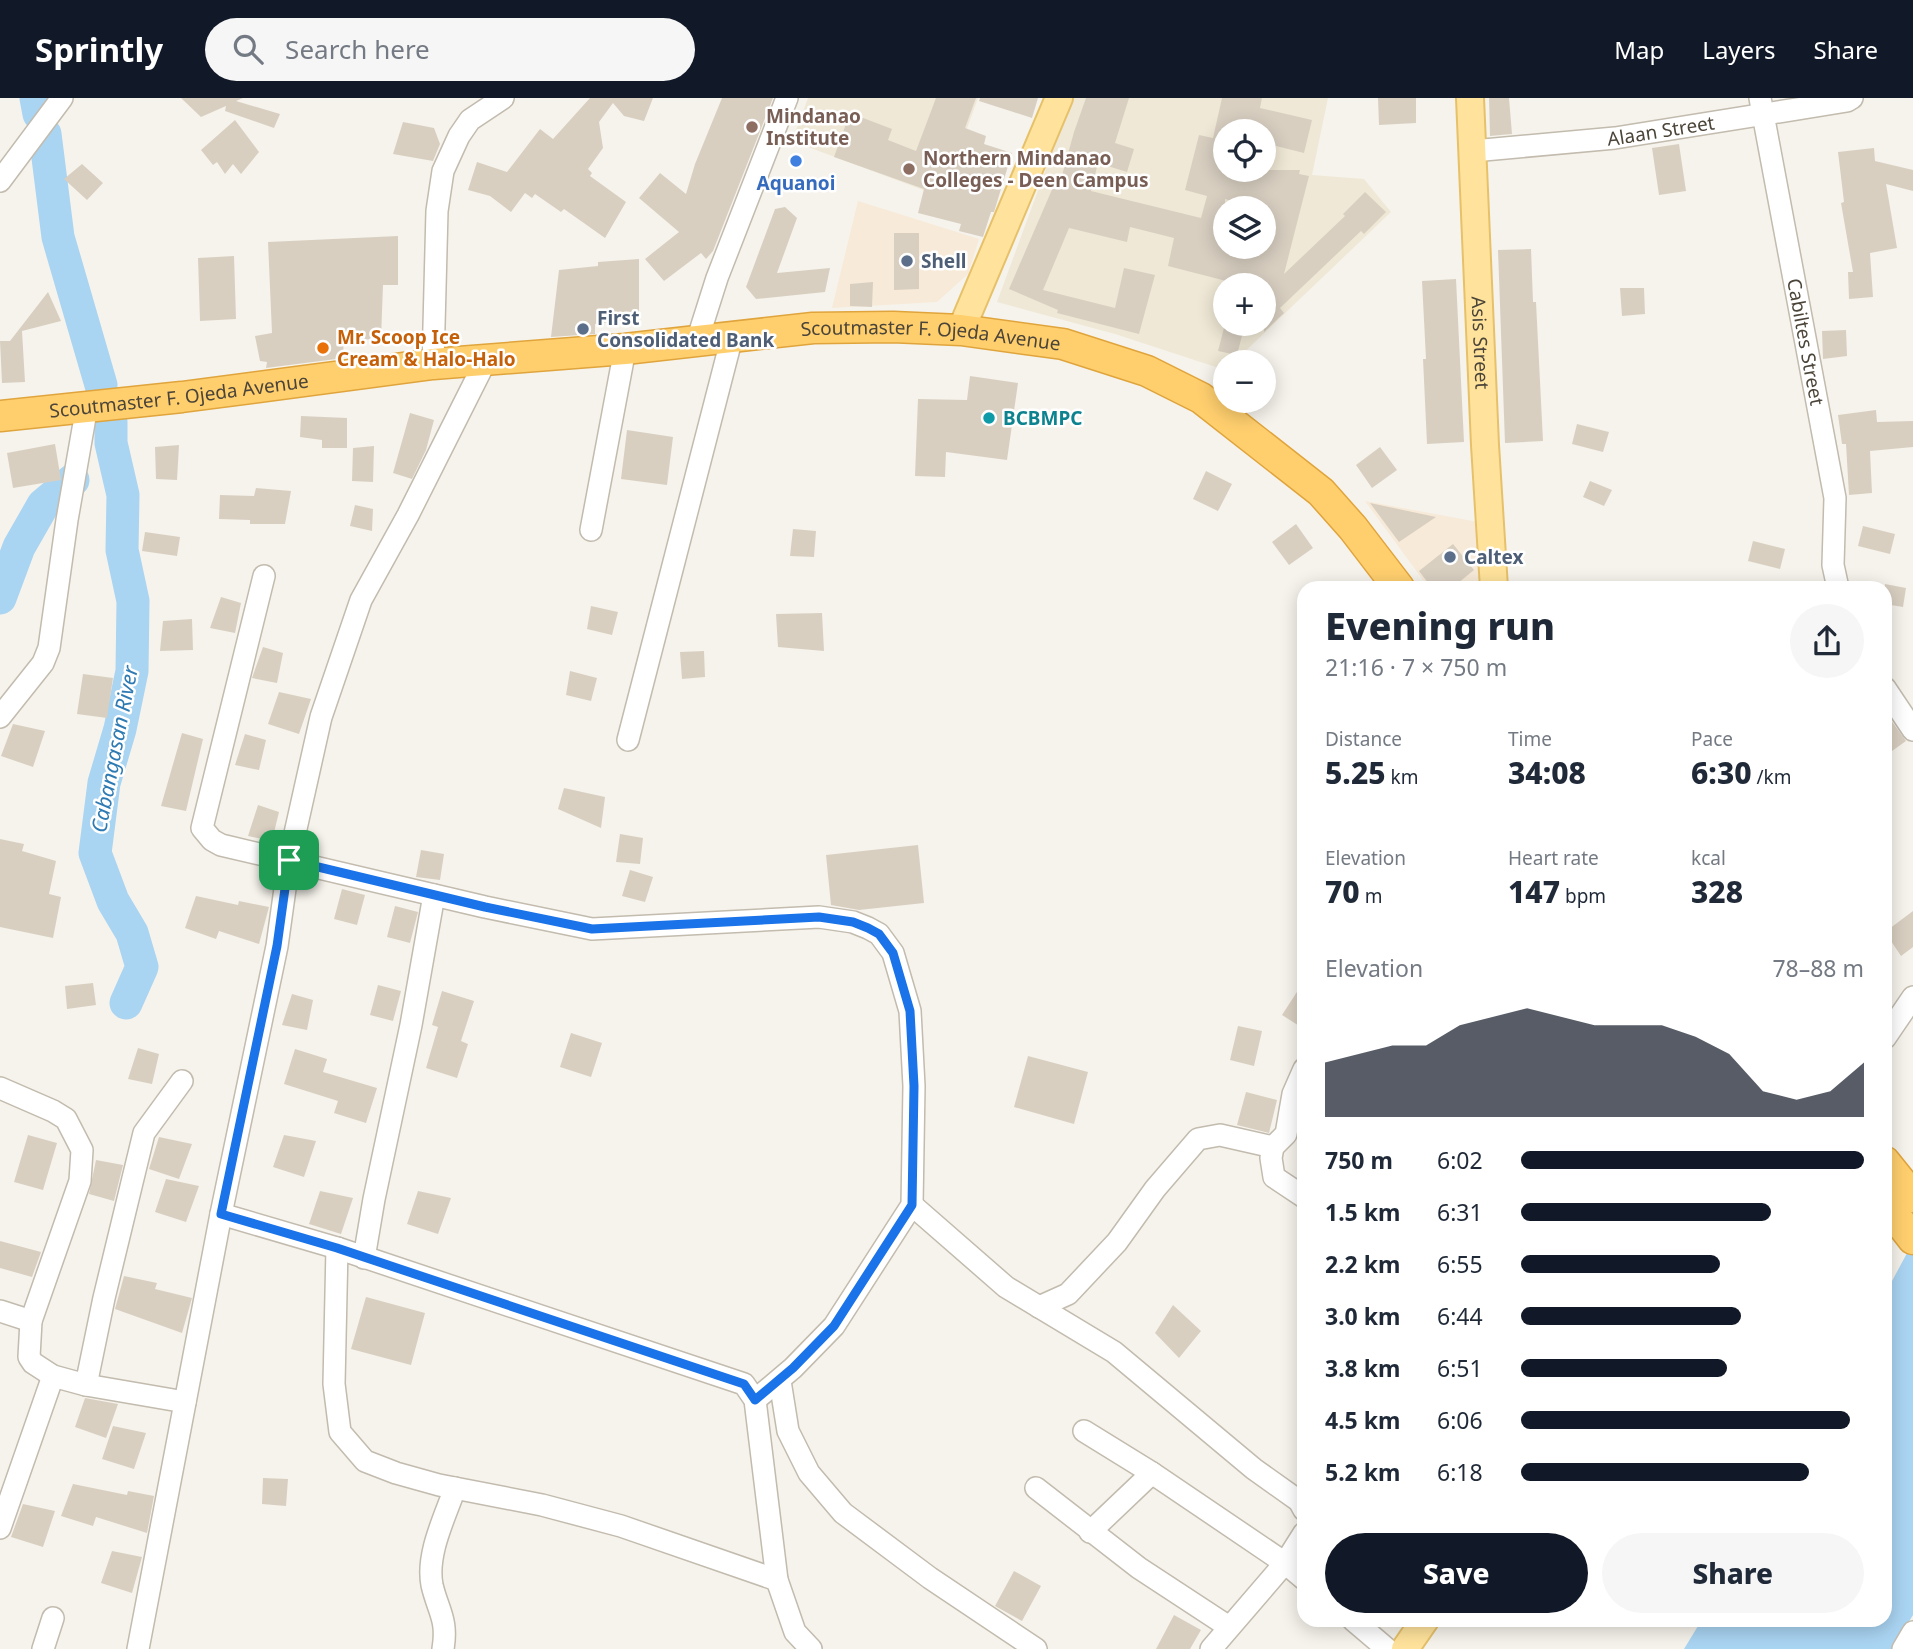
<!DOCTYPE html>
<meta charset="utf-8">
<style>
body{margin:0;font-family:"Noto Sans",sans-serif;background:#f6f6f7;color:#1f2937;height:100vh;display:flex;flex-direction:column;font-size:26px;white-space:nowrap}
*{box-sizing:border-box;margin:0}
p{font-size:23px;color:#747a83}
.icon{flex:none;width:38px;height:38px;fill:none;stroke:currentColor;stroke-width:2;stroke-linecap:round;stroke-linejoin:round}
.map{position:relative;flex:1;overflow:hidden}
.sheet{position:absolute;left:1297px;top:483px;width:595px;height:1046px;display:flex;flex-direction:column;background:#fff;border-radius:21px;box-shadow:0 4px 18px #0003}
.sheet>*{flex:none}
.fabs{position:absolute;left:1213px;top:21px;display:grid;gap:14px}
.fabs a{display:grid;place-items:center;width:63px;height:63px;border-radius:50%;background:#fff;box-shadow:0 4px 18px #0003;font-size:35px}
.pin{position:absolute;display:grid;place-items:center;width:60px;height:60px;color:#fff;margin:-30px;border-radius:14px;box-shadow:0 4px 10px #0006}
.round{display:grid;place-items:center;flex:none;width:74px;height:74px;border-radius:37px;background:#f6f6f7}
.head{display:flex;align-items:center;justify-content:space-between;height:119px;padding:0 28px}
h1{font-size:38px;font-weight:800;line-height:52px}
.figures{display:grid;grid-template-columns:repeat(3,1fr);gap:10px;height:119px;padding:7px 28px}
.figures div{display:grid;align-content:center}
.figures b{font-size:30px;font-weight:800}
.figures small{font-size:19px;font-weight:400}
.figures p{font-size:19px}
.chart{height:196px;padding:14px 28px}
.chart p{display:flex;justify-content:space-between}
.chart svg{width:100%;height:126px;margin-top:7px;fill:#111827;opacity:.7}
.button{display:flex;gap:14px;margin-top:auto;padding:14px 28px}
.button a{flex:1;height:80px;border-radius:42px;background:#111827;color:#fff;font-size:28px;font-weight:800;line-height:80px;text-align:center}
.button a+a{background:#f6f6f7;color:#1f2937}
ul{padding:0 28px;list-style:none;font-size:23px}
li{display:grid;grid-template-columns:112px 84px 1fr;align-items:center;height:52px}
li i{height:18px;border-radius:9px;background:#111827}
header{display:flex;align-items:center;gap:42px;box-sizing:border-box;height:98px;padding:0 35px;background:#111827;color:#fff}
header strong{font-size:33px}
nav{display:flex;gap:38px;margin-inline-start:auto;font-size:24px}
.search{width:490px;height:63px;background:#f6f6f7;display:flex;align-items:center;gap:18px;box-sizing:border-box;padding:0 24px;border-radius:38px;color:#747a83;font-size:26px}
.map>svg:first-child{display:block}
.commercial{fill:#f7ead8}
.education{fill:#efe8d6;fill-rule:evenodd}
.water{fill:#a9d4f2}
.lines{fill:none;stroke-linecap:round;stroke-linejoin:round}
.river{stroke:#a9d4f2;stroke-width:33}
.building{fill:#d8cfc1;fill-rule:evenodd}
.minor-casing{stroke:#c2bbae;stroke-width:24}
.major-casing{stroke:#e6c16a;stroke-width:30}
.highway-casing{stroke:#e0a43c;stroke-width:33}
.minor{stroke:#fff;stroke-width:21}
.major{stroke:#ffe39c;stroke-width:26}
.highway{stroke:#ffcf6e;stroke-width:30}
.route-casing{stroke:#fff;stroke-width:14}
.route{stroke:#1a73e8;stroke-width:9}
.education-dot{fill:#8d6e63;stroke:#fff;stroke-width:2.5}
.shop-dot{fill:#3f7fe0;stroke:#fff;stroke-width:2.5}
.service-dot{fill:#5c6f8a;stroke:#fff;stroke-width:2.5}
.food-dot{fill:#e8710a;stroke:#fff;stroke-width:2.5}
.culture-dot{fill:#0f9aa8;stroke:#fff;stroke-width:2.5}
.labels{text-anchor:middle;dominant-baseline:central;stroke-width:5;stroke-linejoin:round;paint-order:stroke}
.education-label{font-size:19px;font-weight:bold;fill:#785e54;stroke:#fff;text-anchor:start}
.street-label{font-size:19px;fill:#4b4439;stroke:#fff}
.shop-label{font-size:19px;font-weight:bold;fill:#366cbe;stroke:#fff}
.service-label{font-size:19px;font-weight:bold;fill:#4e5e75;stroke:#fff;text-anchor:start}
.food-label{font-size:19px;font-weight:bold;fill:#c56008;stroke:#fff;text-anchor:start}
.culture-label{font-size:19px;font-weight:bold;fill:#0d838f;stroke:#fff;text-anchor:start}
.water-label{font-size:21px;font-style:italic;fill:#2e7ab2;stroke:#fff}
</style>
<header>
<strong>Sprintly</strong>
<div class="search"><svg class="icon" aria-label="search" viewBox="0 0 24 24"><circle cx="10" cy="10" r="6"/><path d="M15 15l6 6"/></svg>Search here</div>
<nav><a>Map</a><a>Layers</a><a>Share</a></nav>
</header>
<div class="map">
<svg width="1913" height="1551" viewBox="0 0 1913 1551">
<rect width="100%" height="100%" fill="#f6f3ec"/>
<path class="commercial" d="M858 103 979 141 968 176 937 204 832 210Z
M1365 403 1478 424 1482 490H1429Z"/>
<path class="education" d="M808 0H978L942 99 792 43Z
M1072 0H1328L1312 77 1364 81 1391 114 1234 264H1225V272L1115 236 997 204ZM1225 33H1264V72H1225ZM1225 110H1264V149H1225ZM1225 187H1264V226H1225Z"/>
<path class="water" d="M1913 1144V1517L1892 1551H1684L1701 1523 1885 1522V1196Z"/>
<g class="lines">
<path class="river" d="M36 0 39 16
M45 36 58 139 101 287
M111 324V345L123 397 122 452 133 503 132 573 120 631 104 685 95 755 113 803 132 835 142 869 126 905
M0 500 19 449 43 407 73 382"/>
</g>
<path class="building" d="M181 0H243L236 3 280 16 274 30 225 13 226 8 201 19Z
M590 0H653L644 23 624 18 613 5 599 24 603 50 588 71 592 75 590 78 626 104 605 140 564 111 561 114 535 96 532 100 525 95 511 114 490 98 468 92 477 64 507 74 540 31 553 41Z
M722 0H773L713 153 706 161 701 155 664 183 645 161 679 134 639 100 660 75 686 96 695 66Z
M936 0H976L965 30 986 38 984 46 1012 55 994 114H991L983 139 959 133 961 126 918 115 924 91 834 59 850 15 892 31 888 42 916 53Z
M980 0H1038L1032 20 979 3Z
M1086 0H1129L1115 45 1134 51 1127 74 1098 65 1091 93 1201 120 1207 98 1185 92 1199 37 1213 40 1222 0H1262L1260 10 1312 22 1304 55 1264 45V33H1225V72H1300L1299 76 1309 78 1284 176 1345 118 1343 116 1365 94 1386 114 1364 136 1361 133 1280 210 1284 215 1264 234V187H1234V185L1168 168 1174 140 1130 129 1127 144 1069 130 1043 192 1115 210 1124 170 1155 177 1139 236 1057 215 1058 212 1009 191 1057 80 1061 81 1074 34ZM1225 101 1268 113 1264 129V149H1225Z
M1378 0H1416V25L1379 27Z
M1489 0H1509L1512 36 1490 38Z
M235 22 259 54 241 76 233 66 225 76 217 64 213 67 201 52Z
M403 24 434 30 440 46 433 63 393 56Z
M1679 46 1686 93 1659 97 1652 50Z
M1874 50 1875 63 1913 72V93L1886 86 1897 150 1870 155 1873 199 1849 201 1848 174H1853L1841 105 1844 104 1838 54Z
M82 66 103 85 87 102 64 81Z
M785 109 797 120 777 175 830 170 825 194 756 201 746 189 775 111Z
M894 135H919V191L894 192Z
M398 138V187H383L381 241 343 242 344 260 266 270 267 264 260 263 255 238 272 235 268 144Z
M1531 151 1533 204H1536L1543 343 1505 345 1498 152Z
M234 158 236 221 200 223 198 160Z
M639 161V220L595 226V236L551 239 559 172 598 168V164Z
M1456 181 1464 344 1427 346 1423 261H1426L1422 183Z
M873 184 872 209 850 208V186Z
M1620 190H1644L1645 216 1622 218Z
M48 194 61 223 22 233 25 284 2 285 0 243H10Z
M1225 226H1245L1237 257 1218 253Z
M1846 232 1847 258 1823 261 1822 233Z
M970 278 1018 285 1007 362 946 354 945 379 915 378 918 301 967 302Z
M1876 312 1877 324 1913 323V349L1870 353 1872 395 1849 397 1846 346H1842L1838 317Z
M410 315 434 322 426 352 412 381 393 375Z
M301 318 347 320V350H322V342L300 339Z
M1577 326 1609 334 1603 354 1572 346Z
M627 332 673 339 667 387 621 381Z
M55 346 61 382 13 390 7 355Z
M179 347 177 382 156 381 155 349Z
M374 348 373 384 352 383 353 350Z
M1380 349 1397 372 1372 390 1356 367Z
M1206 373 1232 386 1218 413 1193 401Z
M1590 383 1612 392 1604 408 1583 399Z
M256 390 291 393 285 426H250V422L219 421 220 397 254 398Z
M1370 405 1436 419 1399 444Z
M355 407 373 411 372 433 350 428Z
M1296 426 1313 450 1289 467 1272 444Z
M1863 428 1895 436 1890 456 1858 448Z
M793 431 816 433 814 459 790 458Z
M145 434 180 439 177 458 142 453Z
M1753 443 1785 451 1780 471 1748 463Z
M1453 446 1474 472 1452 490H1432L1419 473Z
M1885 486 1906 490 1903 509 1885 506Z
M221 499 241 505 235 535 210 530Z
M591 508 618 514 612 537 587 531Z
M822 515 824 553 778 549 776 516Z
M192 521 193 552 160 553 163 523Z
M263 549 283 555 277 585 252 580Z
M704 553 705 579 682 581 680 554Z
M570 573 597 580 591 603 566 597Z
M83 576 113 580 107 620 77 616Z
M279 594 311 601 299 636 268 626Z
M1885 614 1906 643 1885 658Z
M13 626 45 633 33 669 1 658Z
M182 635 203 641 186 713 161 708Z
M245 636 266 642 259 672 235 667Z
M564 690 605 699 601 730 558 711Z
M258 707 279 714 272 743 248 738Z
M620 736 643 740 640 766 616 764Z
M0 741 24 746 22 753 56 763 49 796 61 799 53 840 0 829Z
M918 747 924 805 859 812 831 807 826 757Z
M421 752 444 756 440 782 416 779Z
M630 772 653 779 645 804 622 798Z
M342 791 365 797 357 827 334 821Z
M196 798 238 807 239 803 269 809 259 846 219 833 216 841 185 830Z
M395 808 418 814 410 845 387 839Z
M1913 813V849L1901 858 1885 834Z
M1304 883V931L1282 917Z
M93 885 96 907 67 911 65 888Z
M378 887 401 893 393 923 370 917Z
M442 893 474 903 461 943 468 946 457 980 426 970 438 929 432 927Z
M292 896 313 902 307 932 282 927Z
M1238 928 1262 933 1254 968 1230 962Z
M571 935 602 945 591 979 560 969Z
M138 950 159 956 152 986 128 981Z
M295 951 327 961 323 974 377 990 366 1025 334 1015 338 1003 284 986Z
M1028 958 1088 974 1074 1026 1014 1009Z
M1246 994 1277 1002 1269 1035 1237 1027Z
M28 1037 57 1045 43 1092 14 1084Z
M284 1037 316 1043 304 1079 273 1069Z
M159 1039 192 1046 179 1081 149 1071Z
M96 1062 123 1067 114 1103 89 1096Z
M166 1081 199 1088 186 1124 155 1114Z
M320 1093 353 1100 341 1136 309 1126Z
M418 1093 451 1100 438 1136 407 1126Z
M0 1143 41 1154 32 1179 0 1170Z
M124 1178 157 1185 155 1191 192 1200 182 1235 115 1211Z
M366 1199 425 1215 411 1267 351 1251Z
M1173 1207 1201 1233 1179 1260 1155 1235Z
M85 1300 118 1306 106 1340 75 1329Z
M113 1328 146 1335 134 1371 102 1361Z
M263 1380 288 1381 286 1408 262 1406Z
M73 1386 127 1397 128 1393 154 1398 147 1435 96 1419 93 1428 61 1418Z
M23 1406 55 1413 43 1449 11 1439Z
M112 1453 142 1459 132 1495 101 1485Z
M1014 1473 1041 1488 1022 1523 995 1508Z
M1174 1517 1201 1532 1190 1551H1156Z"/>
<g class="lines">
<g class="minor-casing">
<g id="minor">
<path id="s1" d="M1760 0 1835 400 1833 467 1838 490"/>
<path id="s2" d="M1473 53 1615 40 1847 3 1852 0"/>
<path d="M0 83 62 0"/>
<path d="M697 243 717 180 787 0"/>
<path d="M433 266 437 113 443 73 459 38 470 22 503 0"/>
<path d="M591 432 625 251"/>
<path d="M264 478 202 730 212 742 221 747 485 809 592 831 819 819 853 824 868 830 879 836 893 855 910 913 914 988 912 1107 834 1228 793 1270 755 1302"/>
<path d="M1885 590 1913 632"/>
<path d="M0 619 43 565 49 550 67 422 87 308"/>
<path d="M628 642 732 239"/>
<path d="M1885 940 1913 899"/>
<path d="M1304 971 1293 996 1286 1036 1273 1049 1271 1060 1274 1079 1304 1099"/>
<path d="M0 990 53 1013 66 1021 82 1052 80 1083 31 1223 29 1259 33 1265 53 1278 86 1287 185 1304"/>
<path d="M912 1107 1006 1189 1114 1254 1254 1371 1299 1403 1304 1412"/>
<path d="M221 1116 337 1150 744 1286 755 1302 777 1482 795 1534 811 1551"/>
<path d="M337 1150 334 1286 340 1334 365 1363 396 1375 439 1387 542 1407 621 1428 777 1482"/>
<path d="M364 1160 374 1101 411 927 434 797"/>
<path d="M1039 1209 1068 1196 1117 1144 1155 1091 1198 1041 1220 1037 1273 1049"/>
<path d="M0 1213 31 1223"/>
<path d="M780 1283 788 1333 809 1375 843 1415 930 1480 1036 1551"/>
<path d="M86 1287 104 1200 144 1035 182 983"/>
<path d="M1084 1333 1152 1375 1285 1465 1304 1481"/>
<path d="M1036 1390 1139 1470 1229 1529"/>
<path d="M0 1430 53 1278"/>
<path d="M1090 1434 1152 1375"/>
<path d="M1353 1522 1387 1551"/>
<path d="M43 1551 53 1520"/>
<path d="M138 1551 221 1116 277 848 289 762 321 619 361 502 408 417 486 262"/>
<path d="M443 1551C448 1521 438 1513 432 1487 426 1456 445 1419 455 1390"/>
<path d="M1211 1551 1285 1465 1304 1435"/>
<path d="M1903 1551 1913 1534"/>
</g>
</g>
<g class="major-casing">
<g id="major">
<path id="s3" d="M1470 0 1485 347 1494 490"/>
<path d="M961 232 1059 0"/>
<path d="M1405 1551 1425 1522"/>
</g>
</g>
<g class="highway-casing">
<g id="highway">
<path id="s4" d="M0 318 182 299 433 266 625 251 813 230 893 229 961 232 1063 246 1147 273 1201 300 1321 394 1353 430 1399 490"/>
<path d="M1885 1064 1913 1099"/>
<path d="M1885 1105 1913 1141"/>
</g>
</g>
<use href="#minor" class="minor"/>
<use href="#major" class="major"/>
<use href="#highway" class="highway"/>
</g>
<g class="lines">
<g class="route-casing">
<path id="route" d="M289 762 485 809 592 831 819 819 853 824 868 830 879 836 893 855 910 913 914 988 912 1107 834 1228 793 1270 755 1302 744 1286 337 1150 221 1116 277 848Z"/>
</g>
<use href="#route" class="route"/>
</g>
<g class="education-dot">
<circle cx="752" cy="29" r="7"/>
<circle cx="909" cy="71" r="7"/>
</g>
<circle class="shop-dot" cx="796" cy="63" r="7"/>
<g class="service-dot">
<circle cx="907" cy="163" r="7"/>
<circle cx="583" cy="231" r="7"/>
<circle cx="1450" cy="459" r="7"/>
</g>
<circle class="food-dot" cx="323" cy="250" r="7"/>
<circle class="culture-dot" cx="989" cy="320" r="7"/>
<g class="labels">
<g class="education-label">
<text x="766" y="18">Mindanao<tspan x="766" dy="22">Institute</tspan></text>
<text x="923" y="60">Northern Mindanao<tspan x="923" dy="22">Colleges - Deen Campus</tspan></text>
</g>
<g class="street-label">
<text stroke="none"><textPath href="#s2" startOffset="189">Alaan Street</textPath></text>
<text stroke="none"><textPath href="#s4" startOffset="936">Scoutmaster F. Ojeda Avenue</textPath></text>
<text stroke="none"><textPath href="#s3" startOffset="245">Asis Street</textPath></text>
<text stroke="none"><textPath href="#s1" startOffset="248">Cabiltes Street</textPath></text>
<text stroke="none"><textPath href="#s4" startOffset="180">Scoutmaster F. Ojeda Avenue</textPath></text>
</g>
<g class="shop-label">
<text x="796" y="85">Aquanoi</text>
</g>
<g class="service-label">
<text x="921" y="163">Shell</text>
<text x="597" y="220">First<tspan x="597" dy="22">Consolidated Bank</tspan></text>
<text x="1464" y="459">Caltex</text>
</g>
<g class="food-label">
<text x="337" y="239">Mr. Scoop Ice<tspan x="337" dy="22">Cream &amp; Halo-Halo</tspan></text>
</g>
<g class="culture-label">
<text x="1003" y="320">BCBMPC</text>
</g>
<g class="water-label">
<text transform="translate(114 651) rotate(-79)">Cabangasan River</text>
</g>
</g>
</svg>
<div class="fabs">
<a><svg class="icon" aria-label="locate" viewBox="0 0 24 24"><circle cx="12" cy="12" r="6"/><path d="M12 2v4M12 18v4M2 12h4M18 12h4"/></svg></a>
<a><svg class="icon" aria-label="layers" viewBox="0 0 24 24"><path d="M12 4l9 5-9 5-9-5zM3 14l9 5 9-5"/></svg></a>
<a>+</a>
<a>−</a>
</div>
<div class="pin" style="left:289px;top:762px;background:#1e9e55"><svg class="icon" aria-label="arrive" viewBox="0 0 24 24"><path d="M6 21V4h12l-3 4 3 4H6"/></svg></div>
<section class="sheet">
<div class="head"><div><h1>Evening run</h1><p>21:16 · 7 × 750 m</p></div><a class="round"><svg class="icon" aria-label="share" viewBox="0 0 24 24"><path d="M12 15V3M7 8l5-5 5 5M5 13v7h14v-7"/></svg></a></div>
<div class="figures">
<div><p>Distance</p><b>5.25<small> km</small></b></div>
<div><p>Time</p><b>34:08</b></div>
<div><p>Pace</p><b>6:30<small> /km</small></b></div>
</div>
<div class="figures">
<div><p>Elevation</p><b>70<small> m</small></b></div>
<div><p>Heart rate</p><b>147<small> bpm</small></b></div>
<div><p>kcal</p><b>328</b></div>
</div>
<div class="chart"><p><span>Elevation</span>78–88 m</p>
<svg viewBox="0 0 160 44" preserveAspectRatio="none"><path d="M0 44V25L10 22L20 19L30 19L40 12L50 9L60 6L70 9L80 12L90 12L100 12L110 16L120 22L130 35L140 38L150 35L160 25V44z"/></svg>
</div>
<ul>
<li><b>750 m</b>6:02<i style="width:100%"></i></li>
<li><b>1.5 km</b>6:31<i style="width:73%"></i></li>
<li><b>2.2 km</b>6:55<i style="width:58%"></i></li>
<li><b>3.0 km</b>6:44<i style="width:64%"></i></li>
<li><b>3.8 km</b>6:51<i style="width:60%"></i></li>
<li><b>4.5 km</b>6:06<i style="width:96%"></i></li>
<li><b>5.2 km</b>6:18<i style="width:84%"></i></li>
</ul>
<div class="button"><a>Save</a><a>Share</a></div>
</section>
</div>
